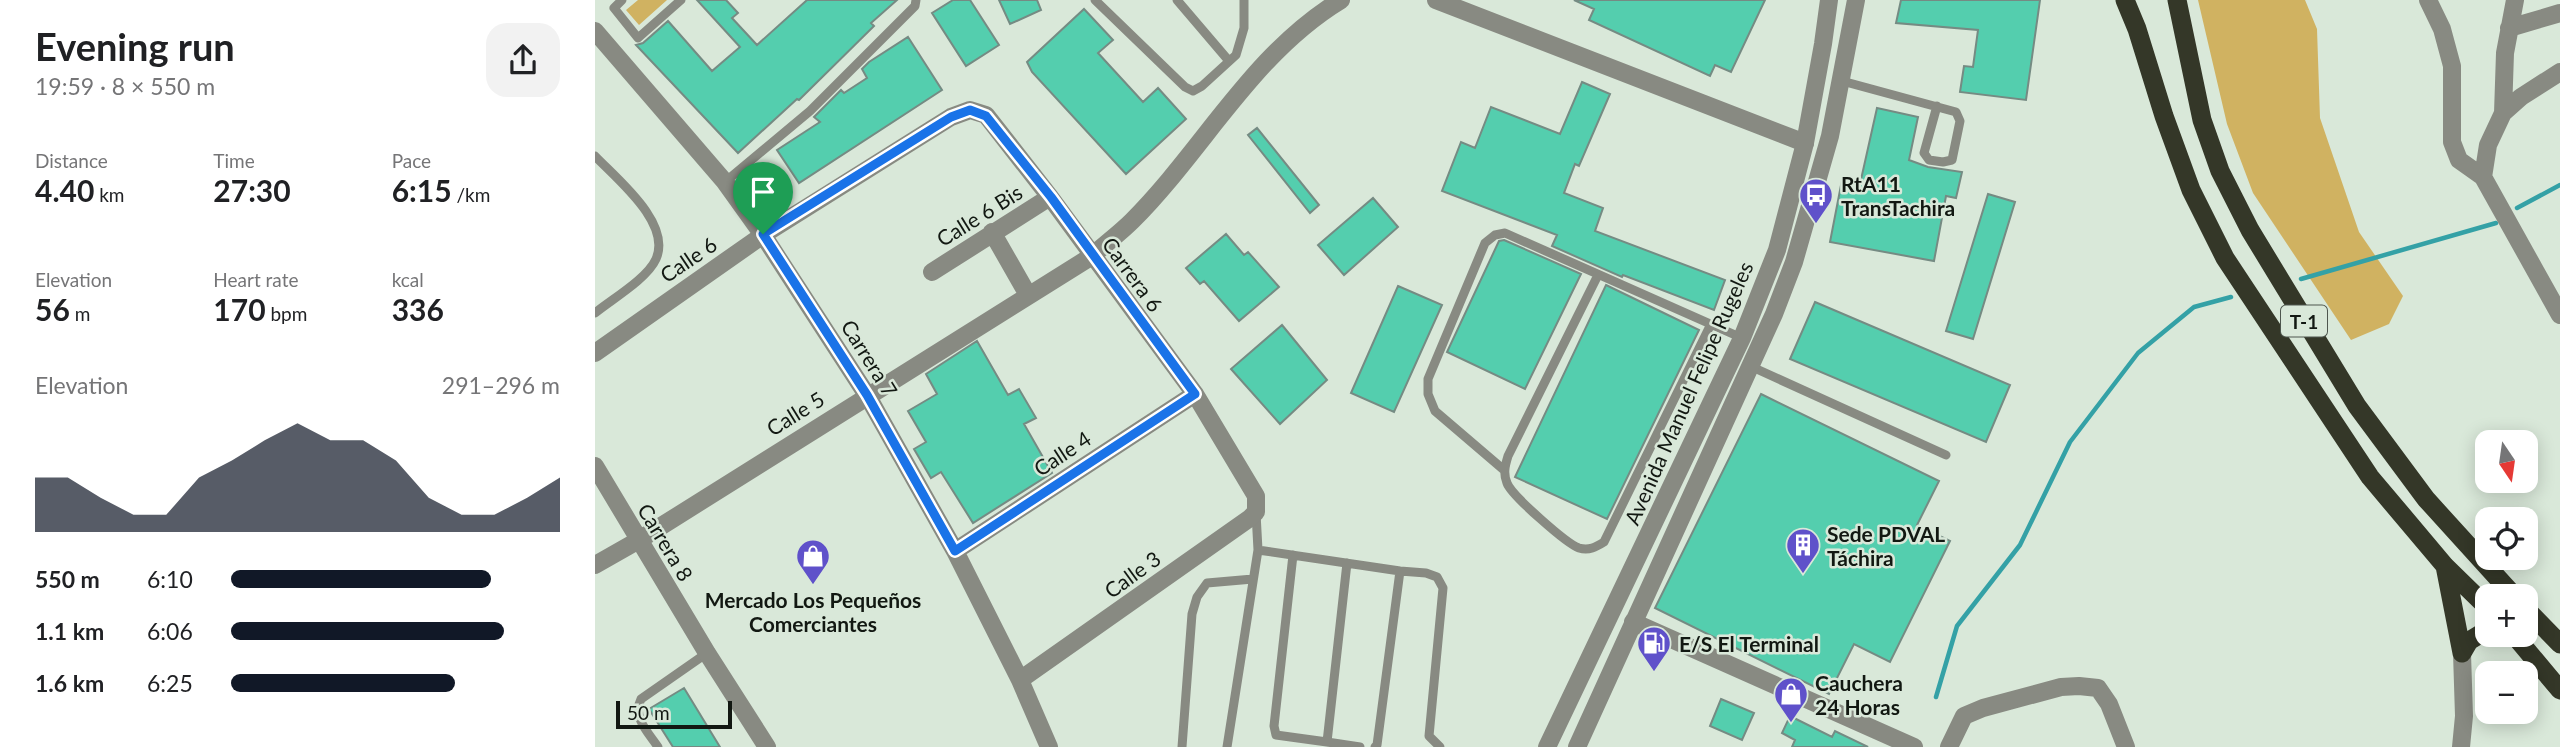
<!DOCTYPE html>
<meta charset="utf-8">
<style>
body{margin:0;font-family:Lato,sans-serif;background:#f2f2f2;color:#202124;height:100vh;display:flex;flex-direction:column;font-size:26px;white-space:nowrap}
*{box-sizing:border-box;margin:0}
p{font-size:23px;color:#757577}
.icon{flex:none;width:38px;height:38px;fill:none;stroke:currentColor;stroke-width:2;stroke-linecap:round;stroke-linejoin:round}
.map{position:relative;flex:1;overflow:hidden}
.panel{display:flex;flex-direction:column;background:#fff;width:595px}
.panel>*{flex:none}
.needle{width:46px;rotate:167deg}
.controls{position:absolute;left:1880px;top:430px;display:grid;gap:14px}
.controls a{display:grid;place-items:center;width:63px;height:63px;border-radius:14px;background:#fff;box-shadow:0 4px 18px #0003;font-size:35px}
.scale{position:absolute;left:21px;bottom:18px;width:116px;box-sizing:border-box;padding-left:7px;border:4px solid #121812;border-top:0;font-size:19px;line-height:24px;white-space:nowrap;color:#121812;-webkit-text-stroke:5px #d9e8d9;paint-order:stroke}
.pin{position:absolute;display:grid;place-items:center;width:60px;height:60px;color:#fff;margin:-72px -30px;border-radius:50% 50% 50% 0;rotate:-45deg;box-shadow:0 0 7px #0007}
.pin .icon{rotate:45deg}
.round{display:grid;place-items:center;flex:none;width:74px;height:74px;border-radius:21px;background:#f2f2f2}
.headline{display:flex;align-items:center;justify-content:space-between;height:119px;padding:0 35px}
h1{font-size:38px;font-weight:700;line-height:52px}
.metrics{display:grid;grid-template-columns:repeat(3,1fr);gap:10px;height:119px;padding:7px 35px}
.metrics div{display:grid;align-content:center}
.metrics b{font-size:30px;font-weight:700}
.metrics small{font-size:19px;font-weight:400}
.metrics p{font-size:19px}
.chart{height:196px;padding:14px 35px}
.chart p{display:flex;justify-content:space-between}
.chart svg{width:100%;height:126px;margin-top:7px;fill:#111827;opacity:.7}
ul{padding:0 35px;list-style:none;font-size:23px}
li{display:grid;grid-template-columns:112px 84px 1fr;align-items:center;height:52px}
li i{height:18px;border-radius:9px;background:#111827}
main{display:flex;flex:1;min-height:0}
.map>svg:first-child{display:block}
.green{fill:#d0b261}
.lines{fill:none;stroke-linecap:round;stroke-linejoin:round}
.stream{stroke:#34a1a6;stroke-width:4.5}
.building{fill:#54ceae;stroke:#758b83;stroke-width:2}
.service{stroke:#888a82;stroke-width:9}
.minor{stroke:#888a82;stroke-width:18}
.tertiary{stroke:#888a82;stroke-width:18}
.trunk{stroke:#343728;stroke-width:19}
.route-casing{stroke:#fff;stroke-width:14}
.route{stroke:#1a73e8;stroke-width:9}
.labels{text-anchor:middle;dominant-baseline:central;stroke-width:5;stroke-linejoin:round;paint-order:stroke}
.shield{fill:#d9e8d9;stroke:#4e564e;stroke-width:2}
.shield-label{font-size:19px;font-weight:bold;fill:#121812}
.poi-label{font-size:21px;font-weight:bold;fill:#121812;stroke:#d9e8d9;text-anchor:start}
.street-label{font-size:21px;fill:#121812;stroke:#d9e8d9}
</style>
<main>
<section class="panel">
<div class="headline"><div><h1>Evening run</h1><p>19:59 · 8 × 550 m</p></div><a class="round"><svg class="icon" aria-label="share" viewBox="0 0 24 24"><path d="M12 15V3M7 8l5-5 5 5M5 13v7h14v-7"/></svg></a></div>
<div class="metrics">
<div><p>Distance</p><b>4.40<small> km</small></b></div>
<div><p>Time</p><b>27:30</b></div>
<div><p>Pace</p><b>6:15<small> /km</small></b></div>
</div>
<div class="metrics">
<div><p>Elevation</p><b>56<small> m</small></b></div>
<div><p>Heart rate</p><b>170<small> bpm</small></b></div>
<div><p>kcal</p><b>336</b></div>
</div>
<div class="chart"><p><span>Elevation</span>291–296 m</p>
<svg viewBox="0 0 160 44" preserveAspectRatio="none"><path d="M0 44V25L10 25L20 32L30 38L40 38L50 25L60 19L70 12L80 6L90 12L100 12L110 19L120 32L130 38L140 38L150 32L160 25V44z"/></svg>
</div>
<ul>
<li><b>550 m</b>6:10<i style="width:79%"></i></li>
<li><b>1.1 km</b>6:06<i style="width:83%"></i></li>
<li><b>1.6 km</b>6:25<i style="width:68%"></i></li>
</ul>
</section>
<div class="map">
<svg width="1965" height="747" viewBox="0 0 1965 747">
<rect width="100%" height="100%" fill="#d9e8d9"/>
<path class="green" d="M43 0H72L44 25 31 10Z
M1603 0H1710L1722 29 1725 118 1764 232 1808 296 1794 324 1756 340 1658 193 1632 124Z"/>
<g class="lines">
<path class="stream" d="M1922 208 1965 185
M1706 279 1901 223
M1341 697 1362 626 1425 545 1475 442 1543 353 1599 307 1636 297"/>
</g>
<path class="building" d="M102 0H131L143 13 137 18 162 45 212 0H302L276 23 279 26 204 100 202 99 143 153 41 45 48 43 73 21 117 71 145 47Z
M358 0H375L404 45 371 66 337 13Z
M404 0H442L446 10 415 24Z
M979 0H1170L1136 72 1120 65 1115 76 994 20 999 9Z
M1306 0H1445L1431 100 1365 92 1369 66 1378 67 1383 30 1301 23Z
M489 9 518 40 503 53 548 102 563 88 591 119 531 174 437 72 432 62Z
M313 37 347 90 204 183 182 150 225 122 219 117 246 90 249 93 272 78 267 69 274 62Z
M987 82 1015 94 984 166 980 164 969 193 1008 208 1000 231 1130 280 1119 310 1028 275 1027 277 957 246 962 235 847 191 866 142 880 148 896 107 965 134Z
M1282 108 1323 117 1314 160 1333 167 1367 172 1361 198 1351 196 1339 261 1235 242 1247 180 1265 184Z
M662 128 724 205 715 213 653 135Z
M1393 194 1420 202 1378 339 1351 331Z
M778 198 803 227 749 275 723 245Z
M631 234 649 255 653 252 684 287 644 321 609 281 605 284 591 268Z
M909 240 986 274 930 389 852 352 904 241Z
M1011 285 1104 330 1012 519 920 477Z
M803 286 847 305 799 412 756 393Z
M1220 302 1415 385 1391 442 1195 359Z
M687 325 732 380 685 424 636 369Z
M382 341 413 395 424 389 441 418 429 424 457 473 378 523 346 472 336 478 319 449 331 442 313 411 342 394 331 374Z
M1166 394 1344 481 1322 525 1355 541 1295 662 1259 644 1234 694 1060 608Z
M89 688 125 747H78L54 709Z
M1126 699 1159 713 1147 740 1115 726Z
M1195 716 1237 737 1240 731 1273 747H1197L1200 740 1187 733Z"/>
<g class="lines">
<path class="service" d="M27 0 19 8 43 38 86 0
M500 0 590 87 598 91 607 86 641 55 649 28V0
M582 0 634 61
M1247 81 1361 112 1365 121 1357 160 1348 162 1334 160 1329 153 1342 106
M0 156C22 179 77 223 61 259 52 279 17 299 0 313
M130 182 215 111 320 6 321 0
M1003 275 913 456C910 466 908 473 912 483 916 495 972 544 984 548 994 551 1001 547 1009 542L1116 324
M1155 366 1351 455
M909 470 840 411 833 394V379L890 243 900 235 910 233 1147 338
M663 550 805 571 831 573 842 577 848 588 834 736 845 747
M698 555 679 726 681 735 732 742 752 563
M732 742 765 747
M63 747C53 732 37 717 46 699L112 653
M587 747 597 614 602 597 612 583 658 579
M632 747 663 550 661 513
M780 747 782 745 805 571"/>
<path class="minor" d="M841 0 1210 143
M1833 0 1847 29 1857 66V142L1864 160 1888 177
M1914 28 1965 13
M0 31 130 182 168 235 272 395 360 551 425 680 454 747
M1965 72 1926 97 1908 113 1893 145 1888 177 1965 315
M1908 113 1910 53 1920 0
M397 232 433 295
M337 272 455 197
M0 353 168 235 356 117 375 110 391 115 455 197 600 394 661 496V512L655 518 425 680
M0 466 112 653 172 747
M360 551 600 394
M0 565 44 540 497 256C510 244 525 233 537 221 609 149 657 54 746 0
M1038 622 1319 747
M1354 747 1369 716 1388 708 1466 687 1484 686 1503 688 1514 704 1531 747
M1866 747 1869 716 1867 653"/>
<path class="tertiary" d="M952 747 1147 338 1182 250 1210 143 1228 44 1234 0
M982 747 1179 314 1199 262 1235 136 1261 0"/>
<path class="trunk" d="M1530 0 1542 29 1569 116 1596 190 1630 258 1775 477 1850 566 1892 607
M1582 0 1607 120 1625 171 1655 230 1762 406 1831 499 1920 597
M1850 566 1867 653
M1930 608 1965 644
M1919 635 1965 690
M1867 653 1874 641 1892 630"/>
</g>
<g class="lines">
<g class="route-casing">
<path id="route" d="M375 110 391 116 456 197 600 394 360 551 272 395 168 234 356 117Z"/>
</g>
<use href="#route" class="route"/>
</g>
<defs>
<g id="bus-pin" transform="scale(1.75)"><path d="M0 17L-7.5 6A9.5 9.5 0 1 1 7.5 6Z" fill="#5f51ca" stroke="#d9e8d9"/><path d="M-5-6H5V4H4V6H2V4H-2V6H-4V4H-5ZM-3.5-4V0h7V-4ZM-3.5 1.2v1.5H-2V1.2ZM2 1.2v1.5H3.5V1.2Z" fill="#fff"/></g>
<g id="building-pin" transform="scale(1.75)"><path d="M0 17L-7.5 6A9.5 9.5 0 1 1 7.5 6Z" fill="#5f51ca" stroke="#d9e8d9"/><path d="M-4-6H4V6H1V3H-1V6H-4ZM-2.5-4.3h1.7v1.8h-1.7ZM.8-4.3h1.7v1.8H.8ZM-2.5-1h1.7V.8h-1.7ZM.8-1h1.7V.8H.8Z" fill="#fff"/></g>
<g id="shop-pin" transform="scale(1.75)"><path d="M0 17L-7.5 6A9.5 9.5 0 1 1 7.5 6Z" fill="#5f51ca" stroke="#d9e8d9"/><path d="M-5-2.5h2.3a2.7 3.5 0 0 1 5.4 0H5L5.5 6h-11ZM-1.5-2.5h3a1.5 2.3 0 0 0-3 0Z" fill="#fff"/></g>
<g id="fuel-pin" transform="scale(1.75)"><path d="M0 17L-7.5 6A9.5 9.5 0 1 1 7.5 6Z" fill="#5f51ca" stroke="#d9e8d9"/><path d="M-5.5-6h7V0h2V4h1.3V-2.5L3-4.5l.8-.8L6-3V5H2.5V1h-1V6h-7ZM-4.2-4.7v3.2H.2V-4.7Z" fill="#fff"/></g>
</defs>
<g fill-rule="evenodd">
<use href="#bus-pin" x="1221" y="195"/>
<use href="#building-pin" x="1208" y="545"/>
<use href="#shop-pin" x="218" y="556"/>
<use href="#fuel-pin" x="1059" y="643"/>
<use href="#shop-pin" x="1196" y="694"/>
</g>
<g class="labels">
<rect class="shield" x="1686" y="305.5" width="46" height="31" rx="5"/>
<g class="shield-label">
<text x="1709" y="321">T-1</text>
</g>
<g class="poi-label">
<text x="1246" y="183">RtA11<tspan x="1246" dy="24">TransTachira</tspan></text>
<text x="1232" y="533">Sede PDVAL<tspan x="1232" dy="24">Táchira</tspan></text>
<text x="218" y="599" text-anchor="middle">Mercado Los Pequeños<tspan x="218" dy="24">Comerciantes</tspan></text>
<text x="1084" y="643">E/S El Terminal</text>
<text x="1220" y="682">Cauchera<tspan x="1220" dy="24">24 Horas</tspan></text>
</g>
<g class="street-label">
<text transform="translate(384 215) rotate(-32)">Calle 6 Bis</text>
<text transform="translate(93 259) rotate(-34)">Calle 6</text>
<text transform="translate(538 274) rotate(54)">Carrera 6</text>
<text transform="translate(275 358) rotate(58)">Carrera 7</text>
<text transform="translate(1093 393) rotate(-66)">Avenida Manuel Felipe Rugeles</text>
<text transform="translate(200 413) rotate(-32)">Calle 5</text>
<text transform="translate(467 453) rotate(-33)">Calle 4</text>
<text transform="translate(71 542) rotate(59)">Carrera 8</text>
<text transform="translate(537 574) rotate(-36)">Calle 3</text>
</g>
</g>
</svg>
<div class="controls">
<a><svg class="needle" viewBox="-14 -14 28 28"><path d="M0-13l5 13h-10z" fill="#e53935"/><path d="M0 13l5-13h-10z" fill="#757577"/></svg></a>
<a><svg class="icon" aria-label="locate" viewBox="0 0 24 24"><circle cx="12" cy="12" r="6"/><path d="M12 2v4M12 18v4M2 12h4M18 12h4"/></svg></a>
<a>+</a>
<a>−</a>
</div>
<div class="scale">50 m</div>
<div class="pin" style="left:168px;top:234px;background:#1e9e55"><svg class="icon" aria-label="arrive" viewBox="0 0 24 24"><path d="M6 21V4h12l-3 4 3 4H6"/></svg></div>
</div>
</main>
